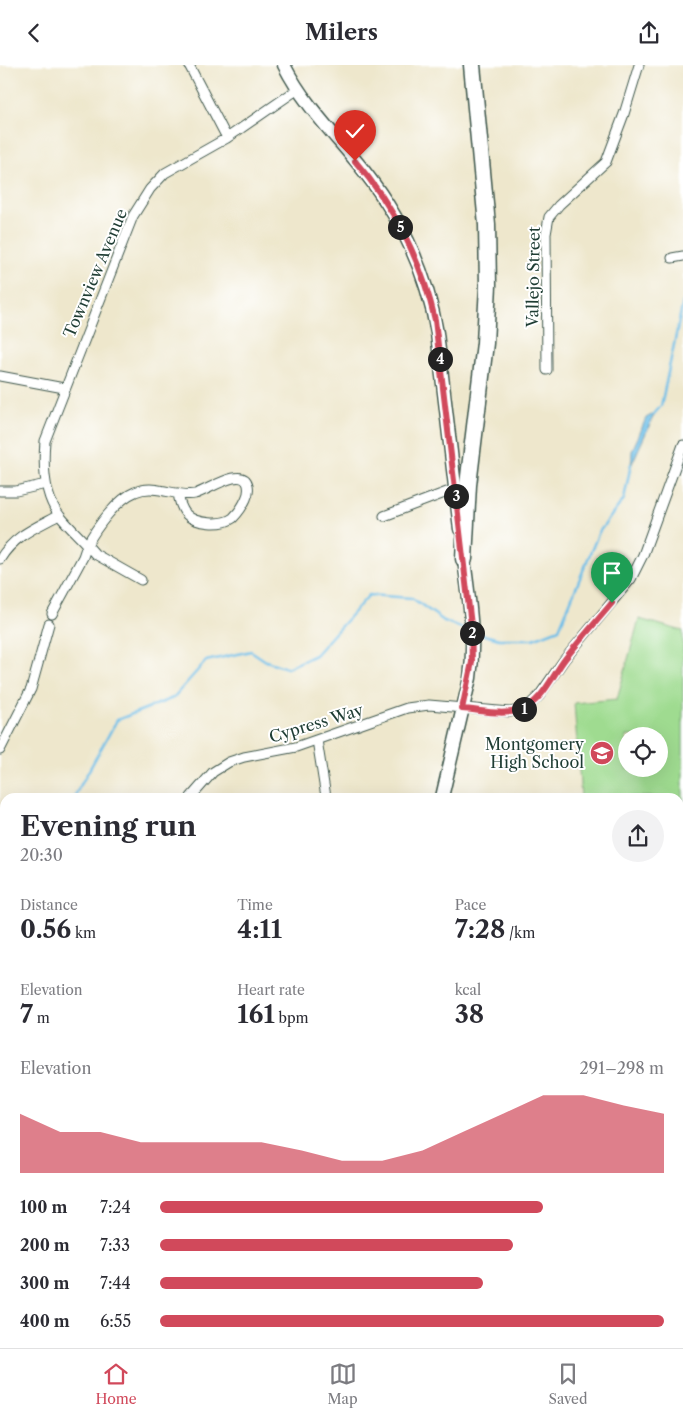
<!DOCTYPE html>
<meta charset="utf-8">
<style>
body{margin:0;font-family:"Libre Caslon Text",serif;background:#f2f2f3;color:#2b2b33;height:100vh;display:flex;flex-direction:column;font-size:19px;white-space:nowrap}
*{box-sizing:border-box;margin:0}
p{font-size:16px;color:#7c7c81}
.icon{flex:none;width:28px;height:28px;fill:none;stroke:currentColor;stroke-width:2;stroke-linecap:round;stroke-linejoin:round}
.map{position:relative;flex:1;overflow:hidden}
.drawer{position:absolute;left:0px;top:728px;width:684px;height:556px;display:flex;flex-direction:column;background:#fff;border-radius:15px 15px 0 0;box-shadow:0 5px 20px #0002}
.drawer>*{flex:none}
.controls{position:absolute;left:618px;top:662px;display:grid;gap:10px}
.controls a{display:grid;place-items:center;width:50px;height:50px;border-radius:50%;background:#fff;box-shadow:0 5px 20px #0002;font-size:25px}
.pin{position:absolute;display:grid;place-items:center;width:42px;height:42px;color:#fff;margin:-51px -21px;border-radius:50% 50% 50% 0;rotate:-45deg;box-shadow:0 0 5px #0007}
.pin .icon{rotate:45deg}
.km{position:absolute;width:25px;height:25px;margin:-12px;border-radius:50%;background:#222;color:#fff;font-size:14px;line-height:25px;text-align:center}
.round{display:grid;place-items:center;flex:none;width:52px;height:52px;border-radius:26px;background:#f2f2f3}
.summary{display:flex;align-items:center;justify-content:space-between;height:85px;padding:0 20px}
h1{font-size:28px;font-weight:800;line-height:38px}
.metrics{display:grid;grid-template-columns:repeat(3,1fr);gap:8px;height:85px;padding:5px 20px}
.metrics div{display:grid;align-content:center}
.metrics b{font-size:25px;font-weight:800}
.metrics small{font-size:14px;font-weight:400}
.metrics p{font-size:14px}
.chart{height:140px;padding:10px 20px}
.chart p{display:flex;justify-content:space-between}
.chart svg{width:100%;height:90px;margin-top:5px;fill:#d1495b;opacity:.7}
ul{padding:0 20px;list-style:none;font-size:16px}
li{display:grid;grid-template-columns:80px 60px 1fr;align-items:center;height:38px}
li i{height:12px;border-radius:6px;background:#d1495b}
header{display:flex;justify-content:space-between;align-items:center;height:65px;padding:0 20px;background:#fff;font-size:22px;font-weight:800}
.tabs{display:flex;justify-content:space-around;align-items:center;height:70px;border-top:1px solid #e1e1e2;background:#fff;font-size:14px;color:#7c7c81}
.tabs a{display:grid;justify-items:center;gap:2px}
.tabs .on{color:#d1495b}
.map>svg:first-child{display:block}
.green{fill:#9fdb90;stroke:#5f8c62;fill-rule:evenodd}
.water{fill:#6cbee8;stroke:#467e8e}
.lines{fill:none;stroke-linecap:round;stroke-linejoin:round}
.stream{stroke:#6cbee8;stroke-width:2.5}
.street-casing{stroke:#3e564b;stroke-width:11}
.secondary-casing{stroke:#3e564b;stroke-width:15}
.highway-casing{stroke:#3e564b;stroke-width:19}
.street{stroke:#fff;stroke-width:9}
.secondary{stroke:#fff;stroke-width:12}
.highway{stroke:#fff;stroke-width:16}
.route-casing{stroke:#fff;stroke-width:10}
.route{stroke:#d1495b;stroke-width:6}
.labels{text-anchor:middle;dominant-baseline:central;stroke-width:4;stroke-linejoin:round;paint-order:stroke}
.street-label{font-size:16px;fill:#1f3d34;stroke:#fff}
.poi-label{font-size:16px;fill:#1f3d34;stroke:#fff;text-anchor:end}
</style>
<header><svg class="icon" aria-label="back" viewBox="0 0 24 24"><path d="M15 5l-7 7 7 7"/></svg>Milers<svg class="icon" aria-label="share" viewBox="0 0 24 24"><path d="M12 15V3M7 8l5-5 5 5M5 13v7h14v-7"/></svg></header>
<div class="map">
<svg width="683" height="1283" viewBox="0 0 683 1283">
<rect width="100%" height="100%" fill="#fff"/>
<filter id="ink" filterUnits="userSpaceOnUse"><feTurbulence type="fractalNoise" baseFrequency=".02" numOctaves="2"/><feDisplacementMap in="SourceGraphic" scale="10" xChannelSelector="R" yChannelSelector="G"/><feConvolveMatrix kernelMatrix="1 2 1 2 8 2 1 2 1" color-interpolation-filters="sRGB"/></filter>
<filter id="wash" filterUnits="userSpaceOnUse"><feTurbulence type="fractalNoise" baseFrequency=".0096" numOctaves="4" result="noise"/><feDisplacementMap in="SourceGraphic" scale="20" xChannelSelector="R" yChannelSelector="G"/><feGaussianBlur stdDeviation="1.12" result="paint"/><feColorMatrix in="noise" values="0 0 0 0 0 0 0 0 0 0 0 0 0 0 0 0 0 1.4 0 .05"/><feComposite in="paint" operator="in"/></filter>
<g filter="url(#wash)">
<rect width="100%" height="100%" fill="#eee7cc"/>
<path class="green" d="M639 554 683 566V933L679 934V732H581L574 638 617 634ZM626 671H659V704H626Z"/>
<path class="water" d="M655 348 631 401 632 386 646 353Z"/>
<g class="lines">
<path class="stream" d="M654 349 661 341 683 237
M477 568 499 574H533L559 564 599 467 624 434 631 399
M74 732 117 655 173 633 206 596 251 586 266 596 287 603 315 590 369 530 412 533 444 556 467 565
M0 855 5 848"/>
</g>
</g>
<g filter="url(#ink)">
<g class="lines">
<g class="street-casing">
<path id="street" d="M189 0 227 73
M672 193 683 191
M547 305 546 169 549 152 559 140 606 97 624 49 639 0
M0 311 64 323
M0 426H16L46 419
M384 451 455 424
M0 494C15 470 35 463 59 450
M141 515 95 489 87 480C96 463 117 434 135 427 156 418 177 433 195 429 207 426 243 400 248 420 249 425 248 430 246 434 243 441 238 448 233 453 222 461 195 459 186 449 181 443 179 436 178 428
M52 549 83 492 87 480C78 470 68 461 60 451 44 432 43 400 45 376L133 151 150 124 165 108 227 73 298 24
M317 675 326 732
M0 685 31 624 49 559
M191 732 213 707 229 697 244 692 296 682 407 643 429 640 510 647 526 643 539 631 564 595 631 514 643 490 683 380
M679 943H683
M0 998 5 991
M0 1088 5 1089
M679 1121 683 1120
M0 1215 5 1223
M679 1227H683
M0 1278 5 1274
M41 1279 43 1283
M183 1279 185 1283
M618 1279V1283
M284 1283 305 1279"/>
</g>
<g class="secondary-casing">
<path id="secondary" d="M284 0C304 40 337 72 364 106 401 153 427 209 437 268L460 464
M442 732 470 613C476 571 468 528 463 486
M356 1279 357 1283"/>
</g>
<g class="highway-casing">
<path id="highway" d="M464 494 468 420 485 278 488 220 487 160 472 0"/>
</g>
<use href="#street" class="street"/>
<use href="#secondary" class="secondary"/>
<use href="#highway" class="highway"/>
</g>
</g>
<g class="lines" filter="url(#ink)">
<g class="route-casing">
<path id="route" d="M355 96C394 141 422 197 435 255L471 560 472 597 462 644C480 645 502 651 520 645 542 638 552 611 565 594 580 575 596 557 612 538"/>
</g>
<use href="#route" class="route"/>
</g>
<defs>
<g id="school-disc" transform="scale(1.25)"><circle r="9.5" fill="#d1495b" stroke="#fff"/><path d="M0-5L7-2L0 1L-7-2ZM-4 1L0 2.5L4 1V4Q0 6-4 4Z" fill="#fff"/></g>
</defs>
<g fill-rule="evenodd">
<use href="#school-disc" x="602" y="688"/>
</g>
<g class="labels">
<g class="street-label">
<text transform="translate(95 208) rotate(-67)">Townview Avenue</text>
<text transform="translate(533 212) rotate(-89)">Vallejo Street</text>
<text transform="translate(316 658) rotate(-17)">Cypress Way</text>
</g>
<g class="poi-label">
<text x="584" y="679">Montgomery<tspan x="584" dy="18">High School</tspan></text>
</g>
</g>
</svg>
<div class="controls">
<a><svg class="icon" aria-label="locate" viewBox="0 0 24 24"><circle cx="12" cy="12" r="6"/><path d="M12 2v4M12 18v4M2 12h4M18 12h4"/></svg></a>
</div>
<div class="pin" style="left:612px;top:538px;background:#1e9e55"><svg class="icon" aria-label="arrive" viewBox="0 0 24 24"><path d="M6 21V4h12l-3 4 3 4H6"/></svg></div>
<div class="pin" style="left:355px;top:96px;background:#d93025"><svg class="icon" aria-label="check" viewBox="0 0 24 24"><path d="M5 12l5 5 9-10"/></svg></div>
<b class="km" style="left:524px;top:644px">1</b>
<b class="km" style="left:472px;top:568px">2</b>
<b class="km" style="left:456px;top:431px">3</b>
<b class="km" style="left:440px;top:294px">4</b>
<b class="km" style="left:400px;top:162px">5</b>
<section class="drawer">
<div class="summary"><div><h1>Evening run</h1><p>20:30</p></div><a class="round"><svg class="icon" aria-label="share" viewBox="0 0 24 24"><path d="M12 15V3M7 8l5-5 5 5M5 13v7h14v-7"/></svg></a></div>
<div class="metrics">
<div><p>Distance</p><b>0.56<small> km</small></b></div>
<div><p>Time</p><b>4:11</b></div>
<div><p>Pace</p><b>7:28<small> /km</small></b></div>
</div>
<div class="metrics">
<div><p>Elevation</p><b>7<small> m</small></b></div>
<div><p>Heart rate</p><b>161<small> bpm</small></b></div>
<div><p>kcal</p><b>38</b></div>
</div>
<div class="chart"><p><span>Elevation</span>291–298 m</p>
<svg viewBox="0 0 160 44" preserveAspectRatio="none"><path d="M0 44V15L10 24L20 24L30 29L40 29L50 29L60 29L70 33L80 38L90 38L100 33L110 24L120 15L130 6L140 6L150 11L160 15V44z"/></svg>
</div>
<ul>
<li><b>100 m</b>7:24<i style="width:76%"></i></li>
<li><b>200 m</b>7:33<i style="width:70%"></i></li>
<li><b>300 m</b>7:44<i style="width:64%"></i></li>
<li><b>400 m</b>6:55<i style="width:100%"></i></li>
</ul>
</section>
</div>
<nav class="tabs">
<a class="on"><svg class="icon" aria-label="home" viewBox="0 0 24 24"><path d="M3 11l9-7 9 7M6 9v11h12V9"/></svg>Home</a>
<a><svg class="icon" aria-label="map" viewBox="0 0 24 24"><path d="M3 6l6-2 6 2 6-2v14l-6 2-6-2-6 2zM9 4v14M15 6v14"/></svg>Map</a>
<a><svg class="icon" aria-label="saved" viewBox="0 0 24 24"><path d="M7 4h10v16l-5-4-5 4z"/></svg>Saved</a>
</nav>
